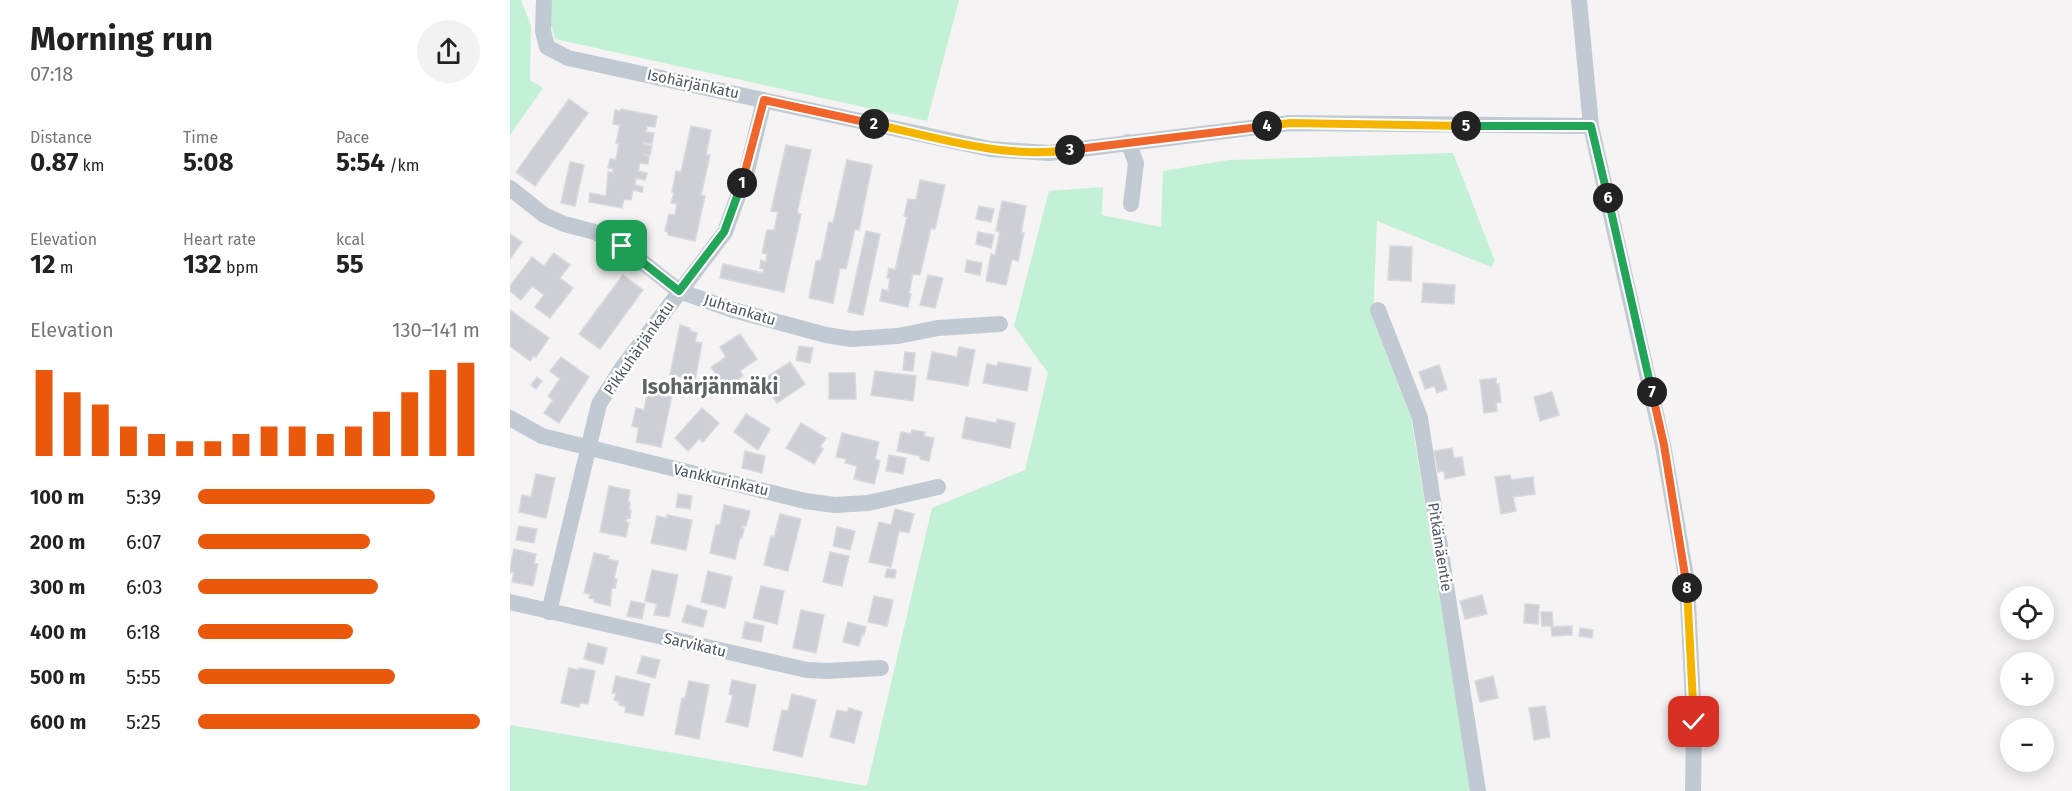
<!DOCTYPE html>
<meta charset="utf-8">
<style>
body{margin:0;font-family:"Fira Sans",sans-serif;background:#f2f2f2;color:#222;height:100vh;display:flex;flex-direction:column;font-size:22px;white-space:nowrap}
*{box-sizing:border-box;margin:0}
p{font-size:20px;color:#767676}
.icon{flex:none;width:33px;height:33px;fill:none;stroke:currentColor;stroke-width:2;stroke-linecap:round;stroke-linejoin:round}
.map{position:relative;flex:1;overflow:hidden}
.details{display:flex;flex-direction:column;background:#fff;width:510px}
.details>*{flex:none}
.tools{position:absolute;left:1490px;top:586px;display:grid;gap:12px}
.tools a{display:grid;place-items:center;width:54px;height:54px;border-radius:50%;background:#fff;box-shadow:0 3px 15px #0003;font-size:30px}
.pin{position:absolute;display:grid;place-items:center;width:51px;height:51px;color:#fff;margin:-26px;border-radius:12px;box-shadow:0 3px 9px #0006}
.km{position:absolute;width:30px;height:30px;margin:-15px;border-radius:50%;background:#222;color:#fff;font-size:16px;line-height:30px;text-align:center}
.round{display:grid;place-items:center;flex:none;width:63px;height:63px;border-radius:32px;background:#f2f2f2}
.overview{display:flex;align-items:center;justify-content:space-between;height:102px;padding:0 30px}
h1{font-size:33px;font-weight:700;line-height:45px}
.metrics{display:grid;grid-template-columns:repeat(3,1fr);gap:9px;height:102px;padding:6px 30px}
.metrics div{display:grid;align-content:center}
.metrics b{font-size:26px;font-weight:700}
.metrics small{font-size:16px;font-weight:400}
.metrics p{font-size:16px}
.chart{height:168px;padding:12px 30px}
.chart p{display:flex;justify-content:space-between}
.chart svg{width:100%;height:108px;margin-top:6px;stroke:#ea580c;stroke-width:6}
ul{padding:0 30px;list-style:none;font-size:20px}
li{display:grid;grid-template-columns:96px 72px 1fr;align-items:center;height:45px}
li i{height:15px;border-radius:8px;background:#ea580c}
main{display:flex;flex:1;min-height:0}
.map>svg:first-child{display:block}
.green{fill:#c3f1d5}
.building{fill:#cdcfd5;stroke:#d7d9de;stroke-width:1.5}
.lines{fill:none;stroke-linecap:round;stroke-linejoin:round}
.minor{stroke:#c1cad2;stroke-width:16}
.split-1-casing{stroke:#fff;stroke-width:12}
.split-2-casing{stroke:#fff;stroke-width:12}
.split-3-casing{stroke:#fff;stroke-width:12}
.split-4-casing{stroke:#fff;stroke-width:12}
.split-5-casing{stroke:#fff;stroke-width:12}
.split-6-casing{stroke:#fff;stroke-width:12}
.split-7-casing{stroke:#fff;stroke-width:12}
.split-8-casing{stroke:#fff;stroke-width:12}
.split-9-casing{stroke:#fff;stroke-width:12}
.split-1{stroke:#22a559;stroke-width:8}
.split-2{stroke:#f0652b;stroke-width:8}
.split-3{stroke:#f5b400;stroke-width:8}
.split-4{stroke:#f0652b;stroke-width:8}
.split-5{stroke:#f5b400;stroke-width:8}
.split-6{stroke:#22a559;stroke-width:8}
.split-7{stroke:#22a559;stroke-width:8}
.split-8{stroke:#f0652b;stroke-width:8}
.split-9{stroke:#f5b400;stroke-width:8}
.labels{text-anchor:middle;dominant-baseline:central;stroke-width:5;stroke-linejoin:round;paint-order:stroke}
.street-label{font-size:15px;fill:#4a5661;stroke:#fff}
.district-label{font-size:21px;font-weight:bold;fill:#5f6368;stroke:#fff}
</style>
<main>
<section class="details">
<div class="overview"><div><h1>Morning run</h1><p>07:18</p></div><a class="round"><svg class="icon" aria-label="share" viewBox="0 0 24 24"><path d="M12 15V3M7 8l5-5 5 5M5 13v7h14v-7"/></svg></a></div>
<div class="metrics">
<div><p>Distance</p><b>0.87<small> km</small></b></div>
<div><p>Time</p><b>5:08</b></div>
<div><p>Pace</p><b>5:54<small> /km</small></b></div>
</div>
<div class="metrics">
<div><p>Elevation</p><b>12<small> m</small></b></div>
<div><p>Heart rate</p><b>132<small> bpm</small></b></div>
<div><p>kcal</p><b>55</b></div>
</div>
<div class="chart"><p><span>Elevation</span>130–141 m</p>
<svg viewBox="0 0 160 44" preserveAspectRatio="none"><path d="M5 44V9M15 44V18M25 44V23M35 44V32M45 44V35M55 44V38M65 44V38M75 44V35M85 44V32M95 44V32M105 44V35M115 44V32M125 44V26M135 44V18M145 44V9M155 44V6"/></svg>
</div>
<ul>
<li><b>100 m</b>5:39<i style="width:84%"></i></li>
<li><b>200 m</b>6:07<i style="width:61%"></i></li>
<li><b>300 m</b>6:03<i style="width:64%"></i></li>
<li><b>400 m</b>6:18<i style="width:55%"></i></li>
<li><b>500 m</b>5:55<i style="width:70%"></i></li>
<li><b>600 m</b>5:25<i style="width:100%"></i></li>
</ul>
</section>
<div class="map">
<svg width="1562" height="791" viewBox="0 0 1562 791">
<rect width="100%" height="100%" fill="#f5f3f3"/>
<path class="green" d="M0 0H11L21 26 20 80 33 88 0 135Z
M34 0H449L417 121 45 39Z
M943 153 985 261 981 267 867 221 863 320 901 418 961 791H0V725L357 786 422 508 515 470 538 373 504 326 539 191 593 187 592 215 651 227 653 171 719 160Z"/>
<path class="building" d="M59 99 78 113 25 186 6 172Z
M111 109 147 116 145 127 137 126 136 132 144 133 142 144 133 142V144L142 146 140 155 132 154 139 156 138 164 130 163 128 171 137 173 135 180 126 178 125 185 133 187 132 192 123 190 121 200 114 199 112 208 79 202 80 193 96 196 98 172 103 173V169L98 168 100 159 106 160 109 143H106L110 125 103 124 105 110 110 111Z
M181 126 201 130 196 155H200L191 195 195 196 185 241 158 235V232L155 231 159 214 165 215 167 204 161 203 164 193 162 192 166 171 171 172Z
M276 145 301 150 287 213 291 214 274 292 210 278 213 264 253 273 254 269 250 268 251 260 256 262 257 254 252 253 257 230H264L268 212 261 211Z
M337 160 362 165 349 230 345 229 336 269 330 268 323 303 299 298 306 261 311 260 319 222 323 223Z
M60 162 74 165 65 206 51 203Z
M410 180 435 185 425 229 421 228 410 275 403 274 399 293 401 294 398 307 370 301 372 289 378 291 380 278H377L379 268 385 270 397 217 394 216 398 199 406 200Z
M492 201 516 206 511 233H514L508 261 502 259 496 285 476 281 481 254 485 255 490 232 486 231Z
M469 206 484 209 481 222 466 219Z
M356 231 370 234 353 315 338 312Z
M468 232 484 235 481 248 466 244Z
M0 234 12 242 0 259Z
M880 246 902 247 901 281 878 280Z
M44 253 60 265 50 278 63 288 40 318 25 307 34 295 22 286 11 300 0 291V286L22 257 34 266Z
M457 260 472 263 470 275 455 272Z
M113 275 133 290 90 349 69 334Z
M418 275 433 278 425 308 410 305Z
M913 283 945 285 944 304 912 302Z
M0 310 39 338 26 357 24 355 20 361 0 346Z
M170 325 180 328V331L187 333 185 342 192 343 185 380 160 375Z
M230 334 247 359 230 371 233 376 229 378 231 382 217 391 201 367 216 357 210 347Z
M289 346 303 348 300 363 286 360Z
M449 347 465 350 458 386 417 379 422 352 447 357Z
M395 352 405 353 403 371 393 370Z
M51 357 79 377 49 423 34 413 43 400 38 396 50 379 40 371Z
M280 362 295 384 267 403 252 380Z
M488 362 521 368 517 391 473 383 477 364 487 366Z
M929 365 937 389 927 393 924 386 915 389 909 372Z
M365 371 406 376 403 401 361 395Z
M319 373H345L346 399H319Z
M27 377 32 381 26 389 21 385Z
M986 378V384H989L991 402 986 403 987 411 974 413 970 380Z
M138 390 162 395 151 447 126 442 129 428 122 426 126 408 134 410Z
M1042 392 1049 415 1030 421 1024 397Z
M192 408 209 423 193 442 189 439 178 451 165 438Z
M236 414 260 429 248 450 224 432Z
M456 417 486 423 487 419 505 423 500 448 452 438Z
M291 423 316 438 310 447 313 449 304 464 276 448Z
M402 430 415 432 414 436 424 438 419 461 410 459V456L387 451 391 432 401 434Z
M332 433 369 442 365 459 370 461 364 484 344 479 347 466 335 463 336 459 326 457Z
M942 448 944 458 952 457 955 475 935 479 934 471 928 472 924 451Z
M235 451 255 456 252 473 232 468Z
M379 455 396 458 393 474 376 471Z
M26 474 45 478 36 518 9 512 12 495 21 497Z
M1000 475 1001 480 1023 477 1025 494 1003 497 1006 511 991 514 985 477Z
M99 486 120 490 118 502H120L119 510H121L120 518 117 517 116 522 119 523 116 537 90 532Z
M168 494 182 496 180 509 166 507Z
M214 505 240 511 236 526 232 525V528H234L232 538H230L225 559 200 553 206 525H210Z
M385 509 404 514 399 533 389 531 381 567 359 562 369 522 381 525Z
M270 514 291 519 278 571 254 565 261 536 264 537Z
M157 515 182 520 176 550 141 543 147 516 157 518Z
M9 526 27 529 24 543 6 540Z
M327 527 345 531 340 550 323 546Z
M4 549 26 554 24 563 28 564 23 586 2 582 4 573 0 572V568Z
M320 552 339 556 332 586 313 582Z
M84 553 99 556 98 559 108 561 104 579H107L105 588 102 587 100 606 84 602V599L79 598 80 594 74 593Z
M377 569 386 570 385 578 375 577Z
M142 570 168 575 159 617 144 615 147 604 135 601Z
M198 571 222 577 215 608 191 602Z
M251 586 274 591 267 624 243 618Z
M972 595 977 614 955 619 950 601Z
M364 596 383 600 377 626 358 622Z
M121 601 135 604 132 619 117 616Z
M1015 604 1029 605 1028 624 1014 623Z
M177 605 197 611 193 627 172 622Z
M291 610 314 615 306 653 283 648Z
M1031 612H1042L1043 626H1032Z
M235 622 254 626 251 642 232 638Z
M338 622 356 627 354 635 352 634 349 646 333 642Z
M1062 626V635L1042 636 1041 627Z
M1070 628 1083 630 1082 638 1069 636Z
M78 643 97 648 93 664 74 659Z
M132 656 150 660 145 678 127 673Z
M59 668 68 670 69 668 85 671 78 704 70 703 69 707 51 703Z
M106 676 140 684 133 716 115 712 116 707 109 705 110 702 104 700 106 693H102Z
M983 676 988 698 970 702 965 681Z
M222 680 246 685 238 727 216 722 223 695 219 694Z
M179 681 199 685 189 739 165 734 172 698H175Z
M282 694 306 700 292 757 263 750 272 710 278 711Z
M1035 706 1040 737 1024 740 1019 708Z
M339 708 352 712 344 743 320 737 327 710 337 712Z"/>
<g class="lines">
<path class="minor" d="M34 0 33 31 37 47 58 58 480 149 539 153 780 123 1081 126
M1069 0 1081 126 1153 445 1177 582 1184 722 1183 791
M618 142 626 163 621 204
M0 188 34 215 54 224 85 232 112 246 169 291 223 310 316 335 341 339 388 336 428 328 490 324
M868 310 910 418 968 791
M0 418 32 436 295 501 325 505 358 503 428 487
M0 602 297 670 317 671 371 668
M39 612 89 404 112 368 215 232 237 171 254 100"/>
</g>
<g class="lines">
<g class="split-1-casing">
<path id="split-1" d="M112 246 169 291 214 232 232 183"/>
</g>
<g class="split-2-casing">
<path id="split-2" d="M232 183 254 100 364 124"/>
</g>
<g class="split-3-casing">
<path id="split-3" d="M364 124C428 138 494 159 560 150"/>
</g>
<g class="split-4-casing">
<path id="split-4" d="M560 150 757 126"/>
</g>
<g class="split-5-casing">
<path id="split-5" d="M757 126 780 123 956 126"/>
</g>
<g class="split-6-casing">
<path id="split-6" d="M956 126H1081L1098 198"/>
</g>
<g class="split-7-casing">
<path id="split-7" d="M1098 198 1142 392"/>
</g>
<g class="split-8-casing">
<path id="split-8" d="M1142 392 1154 445 1177 588"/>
</g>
<g class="split-9-casing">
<path id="split-9" d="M1177 588 1184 722"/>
</g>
<use href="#split-1" class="split-1"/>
<use href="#split-2" class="split-2"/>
<use href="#split-3" class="split-3"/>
<use href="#split-4" class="split-4"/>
<use href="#split-5" class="split-5"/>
<use href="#split-6" class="split-6"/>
<use href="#split-7" class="split-7"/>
<use href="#split-8" class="split-8"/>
<use href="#split-9" class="split-9"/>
</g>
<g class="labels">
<g class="street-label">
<text transform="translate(183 84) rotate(12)">Isohärjänkatu</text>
<text transform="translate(230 310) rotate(17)">Juhtankatu</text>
<text transform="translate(129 348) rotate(-55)">Pikkuhärjänkatu</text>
<text transform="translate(211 480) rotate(13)">Vankkurinkatu</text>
<text transform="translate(930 547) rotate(81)">Pitkämäentie</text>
<text transform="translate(185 645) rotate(13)">Sarvikatu</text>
</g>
<g class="district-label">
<text x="200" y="387">Isohärjänmäki</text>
</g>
</g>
</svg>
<div class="tools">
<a><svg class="icon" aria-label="locate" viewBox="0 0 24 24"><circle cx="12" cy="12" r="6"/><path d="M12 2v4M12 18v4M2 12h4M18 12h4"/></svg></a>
<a>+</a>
<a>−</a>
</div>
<div class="pin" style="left:112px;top:246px;background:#1e9e55"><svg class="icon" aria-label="arrive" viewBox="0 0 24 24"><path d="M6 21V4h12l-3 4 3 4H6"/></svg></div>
<div class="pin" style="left:1184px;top:722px;background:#d93025"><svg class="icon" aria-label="check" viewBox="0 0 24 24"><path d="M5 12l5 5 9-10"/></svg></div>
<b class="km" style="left:232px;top:183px">1</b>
<b class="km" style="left:364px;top:124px">2</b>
<b class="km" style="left:560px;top:150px">3</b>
<b class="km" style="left:757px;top:126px">4</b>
<b class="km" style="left:956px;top:126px">5</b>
<b class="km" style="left:1098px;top:198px">6</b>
<b class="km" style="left:1142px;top:392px">7</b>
<b class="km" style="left:1177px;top:588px">8</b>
</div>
</main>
